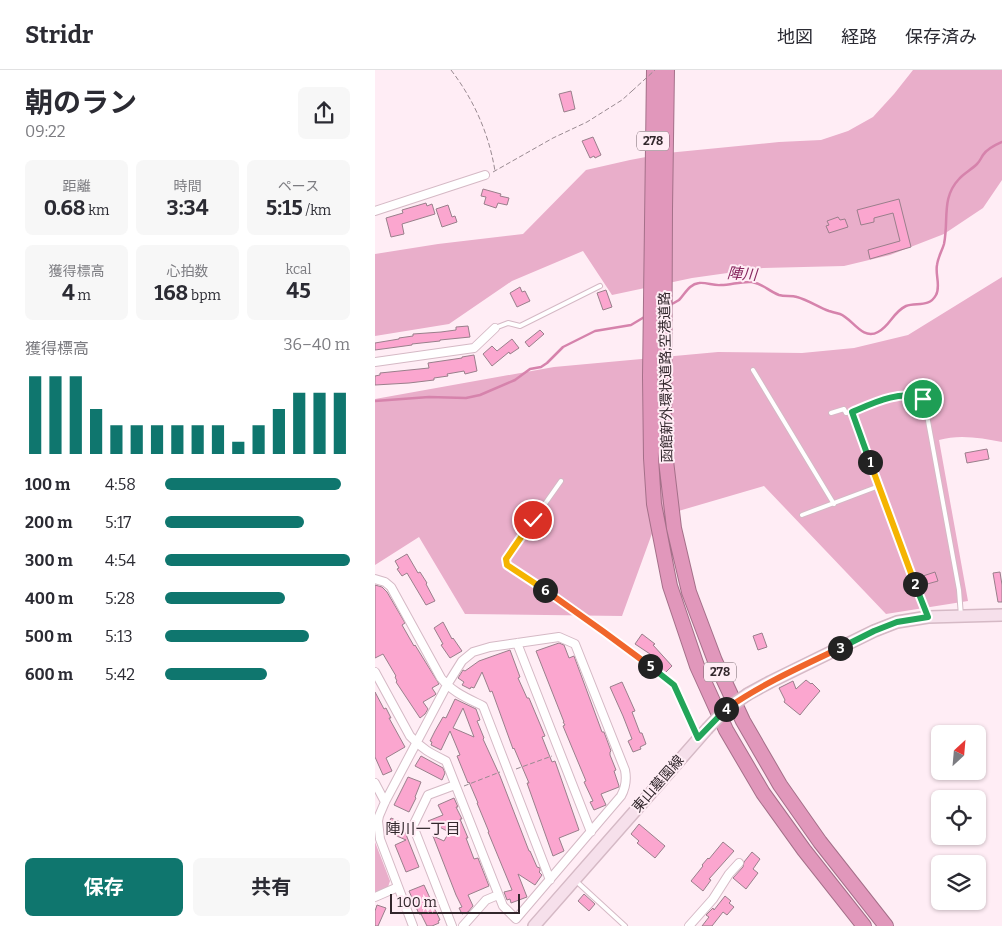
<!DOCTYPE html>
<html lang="ja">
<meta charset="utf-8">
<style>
body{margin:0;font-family:Bitter,"Noto Sans JP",serif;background:#f7f7f7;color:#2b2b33;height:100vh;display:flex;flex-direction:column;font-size:19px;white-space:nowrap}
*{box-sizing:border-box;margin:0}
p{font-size:16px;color:#7c7c81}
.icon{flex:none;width:28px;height:28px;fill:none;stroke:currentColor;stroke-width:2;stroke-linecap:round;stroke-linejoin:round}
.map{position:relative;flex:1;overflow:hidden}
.drawer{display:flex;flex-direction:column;background:#fff;width:375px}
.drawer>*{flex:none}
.needle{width:32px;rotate:26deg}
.fabs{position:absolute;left:556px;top:655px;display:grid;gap:10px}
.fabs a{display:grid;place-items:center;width:55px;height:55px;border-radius:8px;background:#fff;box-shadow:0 1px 4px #0004;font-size:25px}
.scale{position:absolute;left:15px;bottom:12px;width:130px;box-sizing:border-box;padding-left:5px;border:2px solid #32272c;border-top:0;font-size:14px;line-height:18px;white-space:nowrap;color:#32272c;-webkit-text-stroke:4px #ffedf5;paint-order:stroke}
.pin{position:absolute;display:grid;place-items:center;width:42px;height:42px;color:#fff;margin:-21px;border:2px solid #fff;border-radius:50%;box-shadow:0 1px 5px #0007}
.km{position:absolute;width:25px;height:25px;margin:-12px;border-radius:50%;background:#222;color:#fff;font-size:14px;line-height:25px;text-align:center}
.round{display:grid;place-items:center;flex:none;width:52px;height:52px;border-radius:8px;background:#f7f7f7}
.headline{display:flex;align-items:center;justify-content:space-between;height:85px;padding:0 25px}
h1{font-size:28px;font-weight:700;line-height:38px}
.metrics{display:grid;grid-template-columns:repeat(3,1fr);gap:8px;height:85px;padding:5px 25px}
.metrics div{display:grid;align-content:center;border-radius:8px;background:#f7f7f7;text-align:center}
.metrics b{font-size:21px;font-weight:700}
.metrics small{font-size:14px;font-weight:400}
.metrics p{font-size:14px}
.chart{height:140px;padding:10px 25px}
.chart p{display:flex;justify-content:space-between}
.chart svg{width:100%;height:90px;margin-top:5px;stroke:#0f766e;stroke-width:6}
.action{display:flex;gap:10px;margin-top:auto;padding:10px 25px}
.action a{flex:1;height:58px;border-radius:8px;background:#0f766e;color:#fff;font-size:20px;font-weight:700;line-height:58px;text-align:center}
.action a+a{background:#f7f7f7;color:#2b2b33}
ul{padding:0 25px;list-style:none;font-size:16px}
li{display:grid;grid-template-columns:80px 60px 1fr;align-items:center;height:38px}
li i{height:12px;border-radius:6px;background:#0f766e}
header{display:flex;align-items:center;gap:30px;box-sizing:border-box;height:70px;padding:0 25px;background:#fff;border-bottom:1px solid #e1e1e2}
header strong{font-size:24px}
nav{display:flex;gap:28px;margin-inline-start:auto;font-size:18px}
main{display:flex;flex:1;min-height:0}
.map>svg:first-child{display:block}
.green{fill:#e9aeca}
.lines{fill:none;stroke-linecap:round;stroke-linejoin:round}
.stream{stroke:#d683ac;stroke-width:2.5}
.building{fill:#fba6cf;stroke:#997f8b;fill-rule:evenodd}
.lane-casing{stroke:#d5b9c5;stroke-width:6}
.street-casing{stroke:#d5b9c5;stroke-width:10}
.secondary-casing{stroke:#d5b9c5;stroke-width:14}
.highway-casing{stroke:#a47089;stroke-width:16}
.path{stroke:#998a91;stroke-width:1;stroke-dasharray:5 2.5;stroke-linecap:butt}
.lane{stroke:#fff;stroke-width:4}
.street{stroke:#fff;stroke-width:8}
.secondary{stroke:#f6e0eb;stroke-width:11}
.highway{stroke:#e197bb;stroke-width:14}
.secondary-bridge-casing{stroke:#d5b9c5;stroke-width:14;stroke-linecap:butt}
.path-bridge{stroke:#998a91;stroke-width:1;stroke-dasharray:5 2.5;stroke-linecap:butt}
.secondary-bridge{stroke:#f6e0eb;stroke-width:11}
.split-1-casing{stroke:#fff;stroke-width:10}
.split-2-casing{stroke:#fff;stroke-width:10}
.split-3-casing{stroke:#fff;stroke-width:10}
.split-4-casing{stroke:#fff;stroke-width:10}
.split-5-casing{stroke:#fff;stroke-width:10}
.split-6-casing{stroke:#fff;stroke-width:10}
.split-7-casing{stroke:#fff;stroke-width:10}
.split-1{stroke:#22a559;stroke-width:6}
.split-2{stroke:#f5b400;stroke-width:6}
.split-3{stroke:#22a559;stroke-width:6}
.split-4{stroke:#f0652b;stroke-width:6}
.split-5{stroke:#22a559;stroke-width:6}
.split-6{stroke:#f0652b;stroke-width:6}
.split-7{stroke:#f5b400;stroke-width:6}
.labels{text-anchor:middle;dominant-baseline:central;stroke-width:4;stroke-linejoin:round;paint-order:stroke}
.shield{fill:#ffedf5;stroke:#706268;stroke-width:1}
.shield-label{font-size:12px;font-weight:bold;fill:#32272c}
.street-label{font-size:14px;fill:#32272c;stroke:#ffedf5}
.water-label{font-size:15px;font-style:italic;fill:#87275e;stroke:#ffedf5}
.neighbourhood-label{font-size:15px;fill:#32272c;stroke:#ffedf5}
</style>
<header>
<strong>Stridr</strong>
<nav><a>地図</a><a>経路</a><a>保存済み</a></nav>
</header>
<main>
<section class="drawer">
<div class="headline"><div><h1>朝のラン</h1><p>09:22</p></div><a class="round"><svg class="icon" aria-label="share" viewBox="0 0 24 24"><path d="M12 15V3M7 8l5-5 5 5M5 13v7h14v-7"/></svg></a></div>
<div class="metrics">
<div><p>距離</p><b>0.68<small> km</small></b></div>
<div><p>時間</p><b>3:34</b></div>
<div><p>ペース</p><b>5:15<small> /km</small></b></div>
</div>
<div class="metrics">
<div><p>獲得標高</p><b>4<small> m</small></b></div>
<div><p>心拍数</p><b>168<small> bpm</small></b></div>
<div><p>kcal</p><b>45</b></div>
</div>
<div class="chart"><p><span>獲得標高</span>36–40 m</p>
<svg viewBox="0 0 160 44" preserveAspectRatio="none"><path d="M5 44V6M15 44V6M25 44V6M35 44V22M45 44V30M55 44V30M65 44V30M75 44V30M85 44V30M95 44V30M105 44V38M115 44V30M125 44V22M135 44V14M145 44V14M155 44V14"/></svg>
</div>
<ul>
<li><b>100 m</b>4:58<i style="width:95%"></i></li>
<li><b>200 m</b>5:17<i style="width:75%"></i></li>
<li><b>300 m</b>4:54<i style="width:100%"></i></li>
<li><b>400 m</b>5:28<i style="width:65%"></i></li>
<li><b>500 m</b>5:13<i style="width:78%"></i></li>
<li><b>600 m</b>5:42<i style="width:55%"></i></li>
</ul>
<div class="action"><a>保存</a><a>共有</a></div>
</section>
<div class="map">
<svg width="627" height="856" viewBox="0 0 627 856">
<rect width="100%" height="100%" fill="#ffedf5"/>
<path class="green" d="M538 0H627V110L608 138 569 164 515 185 469 196 388 198 317 208 237 225 208 181 137 211 74 254 0 266V184L63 174 148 164 211 100 255 90 292 83 404 72 446 70 473 61 498 47 519 24Z
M627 207V372C607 368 584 364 564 370L593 531 511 544 389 416 283 447 247 546 90 544 44 467 0 495V329L179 297 343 282 427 283 479 278 533 265Z
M0 772 15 811 13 817 0 822Z"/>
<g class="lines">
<path class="stream" d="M294 235C297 234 301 232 304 230 310 224 314 214 324 213 331 212 339 216 346 215 356 215 366 211 377 212 389 214 393 221 404 225 410 227 416 225 422 227 433 230 443 237 454 241 457 242 461 243 465 244 477 248 487 271 503 262 515 256 518 242 531 236 541 232 554 238 561 225 566 216 560 205 562 195 563 187 567 181 569 174 574 150 566 128 584 109 589 103 596 100 602 94 605 91 606 88 608 85 612 79 620 75 627 72
M0 331 54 327 91 328 105 325 140 310 155 299 166 297 172 293 188 277 220 261 256 255 271 246"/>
</g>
<path class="building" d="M196 21 200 39 189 42 184 24Z
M218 67 226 85 220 88 219 86 215 88 207 71Z
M108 119 126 124 125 126 134 128 132 135 123 133 121 138 109 134 111 127 106 126Z
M524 129 536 177 495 189 493 180 525 171 518 143 499 148V152L486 155 482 140Z
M51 133 52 136 57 134 60 144 27 154 29 164 16 167 11 148 28 143 27 140Z
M73 135 77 147 80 146 82 152 67 157 61 139Z
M463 147 465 150 470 149 473 157 454 163 451 156 454 155 452 151Z
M145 217 147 222 150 221 155 231 142 237 135 223Z
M231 220 237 237 228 240 222 223Z
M93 256 95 267 65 270V271L37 274V275L0 280V273L24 269V268L38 266V264L66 262 81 260V257Z
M165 260 169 264 154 277 150 272Z
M137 269 144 278 135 284 134 282 117 296 108 284 117 276 122 281Z
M99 285 102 301 90 304 89 301 72 304 73 306 59 308V310L34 313 0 315V306L5 305V303L54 298 53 293 87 288V287Z
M612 379 614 389 592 393 590 383Z
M32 484 43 503 45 502 52 513 51 514 60 531 51 535 32 503 27 506 22 499 24 498 20 491Z
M560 502 563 511 545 516 542 508Z
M625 502 627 515V532H623L618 503Z
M0 515 7 517 12 522 30 553 27 555 39 576 40 575 64 614 57 618 61 624 60 625 48 632 53 639 50 644 45 648 21 612 22 611 20 607 21 606 8 584 0 588Z
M68 552 77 569 78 568 87 581 75 588 66 575 68 574 59 558Z
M387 563 392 577 383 580 378 566Z
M267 564 280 574 278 575 297 596 290 603 276 588 278 586 260 574Z
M184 573 189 575 194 588 199 586 227 662H229L236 681 235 682V685L241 700 239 701 244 716V717L226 724 231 735 219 740 215 732 218 731 209 712 211 711 188 656 190 655 188 652H189L161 581Z
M135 580 145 607 143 608 152 628H154L170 666 167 667 177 692 180 691 204 760 184 768 189 781 178 786 152 713H154L139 678 138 679 117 621 115 622 107 602 99 618 96 617 95 619 87 615 89 612 83 608 88 600 90 601 104 591Z
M431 610 436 614 437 613 445 621 433 635 425 645 409 632 410 630 404 618 418 611 421 619Z
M247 612 260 641 257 642 265 663H267L271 674 265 677 266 679 258 682 253 671 257 669 248 646 235 617Z
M0 622 9 639 11 638 16 648H14L30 677 11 688 17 701 8 705 0 687Z
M80 629 101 639 105 650 102 651 109 668 108 669 125 706 154 781H155L162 797 165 798V801L164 802 167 805 160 815 143 804 152 827 136 833 135 829 132 830 129 822 137 820 113 762H114L102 733H103L94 712 93 713 82 686 85 685 75 661 66 680 56 675 57 672 55 671 60 661 68 647 71 648ZM88 638 99 667 78 658Z
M46 686 68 698 70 703 67 710 40 696Z
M33 707 46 712 40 727 41 728 34 742 19 735Z
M79 728 83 737H81L87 749H85L93 768H91L99 789 103 788 114 816 93 825 98 836 93 842 87 844 84 838 87 837 81 825 58 766 69 771 74 762 53 751 68 745 63 735Z
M16 748 32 755 30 762 44 797 31 802 20 775 31 770 15 763 16 760 13 759 14 755H13Z
M264 754 290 776 280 788 262 773 264 771 256 764Z
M348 772 359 781 334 809 336 810 328 821 316 811 328 796 327 795 333 788 334 789Z
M377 782 385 789 378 799 383 803 371 819 358 808 368 797 369 792Z
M49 815 65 850 63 851 64 853 57 856H52L46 844H44L34 821Z
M209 824 220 834 214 841 203 831Z
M350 826 356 831 354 833 359 837 352 845 348 842 337 856H327L334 847 331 845 338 838 339 840Z
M2 835 11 838 3 856H0V841Z"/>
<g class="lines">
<g class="lane-casing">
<path id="lane" d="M120 258 133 253 145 256 225 216
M378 300 459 434
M477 342C498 333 526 319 549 329L584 520 586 546
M456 343 469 339 471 343 477 342 552 545
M186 411 131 489 132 495 229 562 299 615 323 667
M427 445 504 416
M201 811 250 856"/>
</g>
<g class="street-casing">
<path id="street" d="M0 141 110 105
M0 292 99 278 120 258
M0 509 10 512 16 517 66 608C77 622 92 628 108 636L175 810
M142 573 216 762
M0 602 35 666C47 679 55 683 71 691L128 836 141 849 246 726C251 717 252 710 250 700L200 574 184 567 115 577 98 582 87 591 72 615 10 732 4 746 3 751 5 769 38 856
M0 713 10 732
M0 827 23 817
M77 856 38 756 53 725 80 715
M88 856 111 830 123 825
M314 856 338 829 354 804 364 793"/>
</g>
<g class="secondary-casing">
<path id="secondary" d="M373 624 395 612 499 561 522 552 553 547 627 545
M159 856 332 659"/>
</g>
<g class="highway-casing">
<path id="highway" d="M279 0 275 307 276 388 279 434 295 516 322 596 351 660 388 723 429 780 489 856
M292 0 290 139 289 374 299 458 314 522 340 591 368 651 405 715 445 772 511 856"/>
</g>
<path class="path" d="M76 0C99 30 114 64 120 101
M118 102 178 68 212 52 247 30 257 21
M141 699 177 686
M89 716 125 702"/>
<use href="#lane" class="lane"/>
<use href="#street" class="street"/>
<use href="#secondary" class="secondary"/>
<use href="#highway" class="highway"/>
<g class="secondary-bridge-casing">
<path id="secondary-bridge" d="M332 659 350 640 373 624"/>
</g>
<path class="path-bridge" d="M257 21 280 0"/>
<use href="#secondary-bridge" class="secondary-bridge"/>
</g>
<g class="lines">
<g class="split-1-casing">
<path id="split-1" d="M495 392 477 342C498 333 526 319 548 329"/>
</g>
<g class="split-2-casing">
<path id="split-2" d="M495 392 540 514"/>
</g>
<g class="split-3-casing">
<path id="split-3" d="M465 578 499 561 522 552 553 547 540 514"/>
</g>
<g class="split-4-casing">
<path id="split-4" d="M351 639C387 614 425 597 465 578"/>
</g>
<g class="split-5-casing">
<path id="split-5" d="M275 596 299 615 323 668 351 639"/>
</g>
<g class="split-6-casing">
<path id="split-6" d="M170 520 229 562 275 596"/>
</g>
<g class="split-7-casing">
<path id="split-7" d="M158 450 131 489 132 495 170 520"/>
</g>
<use href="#split-1" class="split-1"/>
<use href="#split-2" class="split-2"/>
<use href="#split-3" class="split-3"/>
<use href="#split-4" class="split-4"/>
<use href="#split-5" class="split-5"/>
<use href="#split-6" class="split-6"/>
<use href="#split-7" class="split-7"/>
</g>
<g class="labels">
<g class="shield">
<rect x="262" y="61.5" width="32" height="19" rx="4"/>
<rect x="329" y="592.5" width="32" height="19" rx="4"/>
</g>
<g class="shield-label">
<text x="278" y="71">278</text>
<text x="345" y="602">278</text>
</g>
<g class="street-label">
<text transform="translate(291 307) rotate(-91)">函館新外環状道路;空港道路</text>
<text transform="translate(283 714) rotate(-49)">東山墓園線</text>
</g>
<g class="water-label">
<text transform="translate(367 204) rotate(4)">陣川</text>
</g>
<g class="neighbourhood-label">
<text x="48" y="759">陣川一丁目</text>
</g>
</g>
</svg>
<div class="fabs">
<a><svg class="needle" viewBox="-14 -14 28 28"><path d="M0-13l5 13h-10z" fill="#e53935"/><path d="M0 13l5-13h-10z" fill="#7c7c81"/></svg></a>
<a><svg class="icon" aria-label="locate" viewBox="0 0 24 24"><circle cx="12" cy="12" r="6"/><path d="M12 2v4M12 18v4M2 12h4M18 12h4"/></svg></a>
<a><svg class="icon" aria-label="layers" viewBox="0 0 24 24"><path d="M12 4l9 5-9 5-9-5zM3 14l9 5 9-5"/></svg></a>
</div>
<div class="scale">100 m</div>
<div class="pin" style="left:548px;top:329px;background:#1e9e55"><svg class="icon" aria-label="arrive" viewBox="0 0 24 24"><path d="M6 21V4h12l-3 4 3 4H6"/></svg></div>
<div class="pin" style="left:158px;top:450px;background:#d93025"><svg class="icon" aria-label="check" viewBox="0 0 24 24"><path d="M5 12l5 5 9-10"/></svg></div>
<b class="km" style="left:495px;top:392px">1</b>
<b class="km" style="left:540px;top:514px">2</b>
<b class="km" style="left:465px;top:578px">3</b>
<b class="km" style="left:351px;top:639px">4</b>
<b class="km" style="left:275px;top:596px">5</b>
<b class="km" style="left:170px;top:520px">6</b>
</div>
</main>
